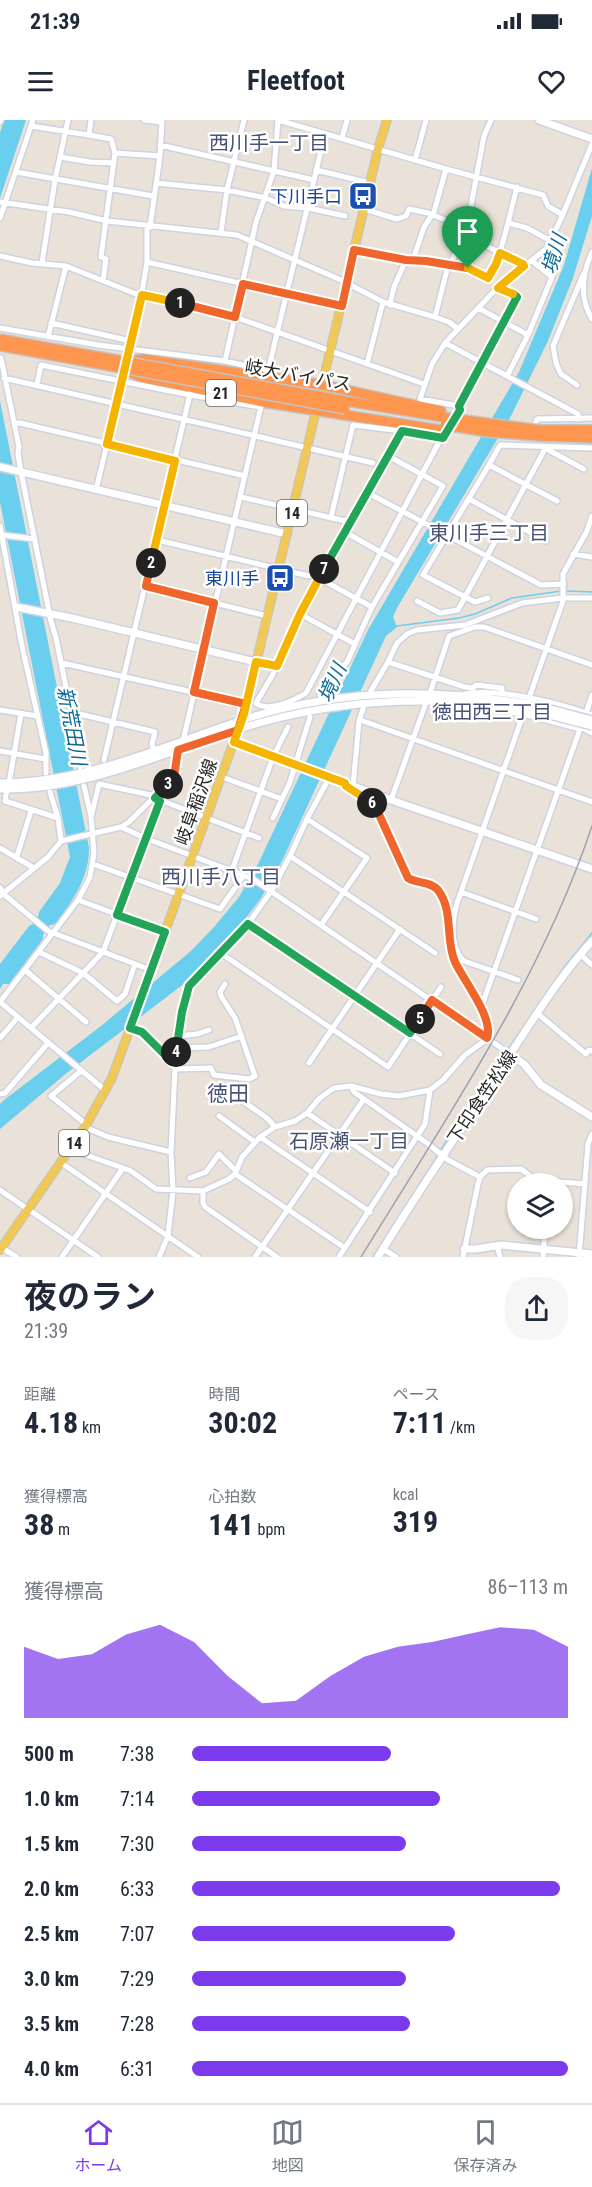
<!DOCTYPE html>
<html lang="ja">
<meta charset="utf-8">
<style>
body{margin:0;font-family:"Roboto Condensed","Noto Sans JP",sans-serif;background:#f6f6f7;color:#1f2937;height:100vh;display:flex;flex-direction:column;font-size:22px;white-space:nowrap}
*{box-sizing:border-box;margin:0}
p{font-size:20px;color:#747a83}
.icon{flex:none;width:33px;height:33px;fill:none;stroke:currentColor;stroke-width:2;stroke-linecap:round;stroke-linejoin:round}
.map{position:relative;height:1137px;overflow:hidden}
.side{display:flex;flex-direction:column;background:#fff;flex:1}
.side>*{flex:none}
.fabs{position:absolute;left:507px;top:1053px;display:grid;gap:12px}
.fabs a{display:grid;place-items:center;width:66px;height:66px;border-radius:50%;background:#fff;box-shadow:0 2px 4px #0004;font-size:30px}
.pin{position:absolute;display:grid;place-items:center;width:51px;height:51px;color:#fff;margin:-62px -26px;border-radius:50% 50% 50% 0;rotate:-45deg;box-shadow:0 0 6px #0007}
.pin .icon{rotate:45deg}
.km{position:absolute;width:30px;height:30px;margin:-15px;border-radius:50%;background:#222;color:#fff;font-size:16px;line-height:30px;text-align:center}
.round{display:grid;place-items:center;flex:none;width:63px;height:63px;border-radius:24px;background:#f6f6f7}
.headline{display:flex;align-items:center;justify-content:space-between;height:102px;padding:0 24px}
h1{font-size:33px;font-weight:700;line-height:45px}
.stats{display:grid;grid-template-columns:repeat(3,1fr);gap:9px;height:102px;padding:6px 24px}
.stats div{display:grid;align-content:center}
.stats b{font-size:30px;font-weight:700}
.stats small{font-size:16px;font-weight:400}
.stats p{font-size:16px}
.chart{height:168px;padding:12px 24px}
.chart p{display:flex;justify-content:space-between}
.chart svg{width:100%;height:108px;margin-top:6px;fill:#7c3aed;opacity:.7}
ul{padding:0 24px;list-style:none;font-size:20px}
li{display:grid;grid-template-columns:96px 72px 1fr;align-items:center;height:45px}
li i{height:15px;border-radius:8px;background:#7c3aed}
.status{display:flex;justify-content:space-between;align-items:center;height:42px;padding:0 30px;background:#fff;direction:ltr}
.status svg{height:16px;fill:currentColor}
header{display:flex;justify-content:space-between;align-items:center;height:78px;padding:0 24px;background:#fff;font-size:27px;font-weight:700}
.menu{display:flex;justify-content:space-around;align-items:center;height:84px;border-top:2px solid #e0e1e3;background:#fff;font-size:16px;color:#747a83}
.menu a{display:grid;justify-items:center;gap:3px}
.menu .on{color:#7c3aed}
.map>svg:first-child{display:block}
.water{fill:#6acfee}
.lines{fill:none;stroke-linecap:round;stroke-linejoin:round}
.stream{stroke:#6acfee;stroke-width:1.5}
.street-casing{stroke:#ced2e1;stroke-width:8}
.secondary-casing{stroke:#ced2e1;stroke-width:10}
.primary-casing{stroke:#c3c3c3;stroke-width:10}
.highway-casing{stroke:#c3c3c3;stroke-width:12}
.street{stroke:#fff;stroke-width:5}
.secondary{stroke:#fff;stroke-width:7}
.primary{stroke:#f0c858;stroke-width:8}
.highway{stroke:#fe9650;stroke-width:9}
.rail{stroke:#9ca0b2;stroke-width:1.5}
.secondary-bridge-casing{stroke:#ced2e1;stroke-width:10;stroke-linecap:butt}
.highway-bridge-casing{stroke:#c3c3c3;stroke-width:12;stroke-linecap:butt}
.secondary-bridge{stroke:#fff;stroke-width:7}
.highway-bridge{stroke:#fe9650;stroke-width:9}
.split-1-casing{stroke:#fff;stroke-width:12}
.split-2-casing{stroke:#fff;stroke-width:12}
.split-3-casing{stroke:#fff;stroke-width:12}
.split-4-casing{stroke:#fff;stroke-width:12}
.split-5-casing{stroke:#fff;stroke-width:12}
.split-6-casing{stroke:#fff;stroke-width:12}
.split-7-casing{stroke:#fff;stroke-width:12}
.split-8-casing{stroke:#fff;stroke-width:12}
.split-9-casing{stroke:#fff;stroke-width:12}
.split-1{stroke:#f0652b;stroke-width:8}
.split-2{stroke:#f5b400;stroke-width:8}
.split-3{stroke:#f0652b;stroke-width:8}
.split-4{stroke:#22a559;stroke-width:8}
.split-5{stroke:#22a559;stroke-width:8}
.split-6{stroke:#f0652b;stroke-width:8}
.split-7{stroke:#f5b400;stroke-width:8}
.split-8{stroke:#22a559;stroke-width:8}
.split-9{stroke:#f5b400;stroke-width:8}
.labels{text-anchor:middle;dominant-baseline:central;stroke-width:5;stroke-linejoin:round;paint-order:stroke}
.shield{fill:#fff;stroke:#686868;stroke-width:1.5}
.shield-label{font-size:16px;font-weight:bold;fill:#272727}
.transit-label{font-size:18px;fill:#164399;stroke:#fff;text-anchor:end}
.street-label{font-size:18px;fill:#272727;stroke:#fff}
.neighbourhood-label{font-size:20px;fill:#485277;stroke:#fff}
.water-label{font-size:20px;font-style:italic;fill:#0d6b96;stroke:#fff}
.quarter-label{font-size:21px;fill:#485277;stroke:#fff}
</style>
<div class="status"><b>21:39</b><svg viewBox="0 0 49 12"><path d="M0 12V9h3v3zM5 12V6h3v6zM10 12V3h3v9zM15 12V0h3v12zM26 1h20v11H26zM47 4h2v5h-2z"/></svg></div>
<header><svg class="icon" aria-label="menu" viewBox="0 0 24 24"><path d="M4 6h16M4 12h16M4 18h16"/></svg>Fleetfoot<svg class="icon" aria-label="heart" viewBox="0 0 24 24"><path d="M12 20l-8-8c-3-5 5-10 8-4 3-6 11-1 8 4z"/></svg></header>
<div class="map">
<svg width="592" height="1137" viewBox="0 0 592 1137">
<rect width="100%" height="100%" fill="#eae2d8"/>
<path class="water" d="M4 0H26L0 78V13Z
M592 48V96L573 158 548 221 511 296 397 488 393 497 397 507 386 516 282 741 261 778 230 819 181 866 68 952 0 1009V984L4 980 101 906 191 831 214 807 239 777 259 742 368 510 519 252 564 145Z
M0 281 89 728C89 759 73 779 56 804L50 805 43 815V819L9 864H3L0 869V844L29 806C35 804 38 799 39 792L60 763 70 737 0 382Z"/>
<g class="lines">
<path class="stream" d="M566 471 592 472
M397 506 459 498 475 494 512 478 561 471
M508 929 565 846 592 813
M440 1031 505 933
M373 1137 438 1035"/>
<g class="street-casing">
<path id="street" d="M144 0 162 2
M278 0 446 49
M0 2 1 0
M31 6 89 15 91 0
M89 15 111 19 115 33 101 137 106 139 103 161
M342 18 347 0
M160 25 314 60
M115 33 160 36
M60 37 90 42 114 43
M415 40 426 0
M316 50 370 63
M16 52 153 76
M156 63 227 70 266 78 284 86 308 88 345 96
M517 67 508 103 527 108 551 121
M0 82 69 92 107 101 237 115 341 160 383 182 435 197 449 202 458 209
M364 89 397 99 406 96 409 89 428 93 448 101 463 114 524 145
M0 98 33 0
M150 107 160 36 162 0
M221 112 227 70 244 0
M354 130C371 133 388 137 405 140 434 144 461 145 488 157L497 144 508 103
M592 132C582 154 579 177 592 199
M0 136 32 143 66 146 136 174 235 197 424 264
M413 140 424 107 434 92 446 49 543 75 548 86 563 95
M147 142 341 186
M42 143 55 60 68 0
M450 146 468 102 484 16 491 0
M390 185 394 167 406 140
M478 188 528 215 552 157 532 141
M435 197 448 146
M51 203 131 221
M0 208 98 225 225 241 268 251
M48 217 66 146
M445 223 578 294 579 299
M1 238 19 327 18 334 21 352 51 501 56 518 71 592 70 608 80 647
M225 241 256 102 274 51 278 0
M367 244 383 182
M268 251 325 14
M507 256 528 215
M4 258 373 343
M37 264 41 245 190 275 261 287
M577 265 561 254 556 243 553 226 584 153
M459 286 420 279 432 244 445 223 500 165 546 129 560 101 592 24
M15 303H20L245 356
M533 310 537 299 592 298
M443 318 402 311 327 444 300 494 272 556 256 583C267 593 295 580 306 573L438 324 448 313 460 290 459 286 517 177 498 168
M96 370 138 196 147 142V107
M368 373 541 465 564 464
M241 377 345 401 352 397
M469 379 546 421
M557 381 489 345 500 325 592 328
M331 397 353 305 402 311
M0 406 22 526 46 633V653
M345 412 398 442
M2 415 35 419
M157 420 309 456 314 455 323 445
M573 434 592 437
M327 449 324 460 326 462 372 487
M146 466 267 496
M488 478 475 482 423 455 489 345
M417 481 440 493 458 490 546 327 550 331 584 349
M300 494 355 524
M256 542 277 546
M388 542 397 523 407 514 417 510 465 505 522 483 563 478H592
M62 543 246 584
M430 573 449 516 475 507H484L592 545
M369 574 388 542 465 567 473 568 476 565 502 568V574
M465 574C500 568 558 583 592 595
M320 575 324 566 347 542 372 487 443 366 388 336
M528 581 563 481V454L587 411 592 396
M0 590 37 596
M71 592 155 612 152 624 154 631
M524 592 461 772 536 799
M585 596 592 575
M363 601 592 682
M581 607 592 613
M183 621 262 282
M0 631 45 639
M104 640 191 270
M222 657 282 679
M9 663 21 594
M345 663 346 666 374 684 408 758C418 764 430 761 438 771 453 789 445 813 452 834 458 853 471 871 481 888
M84 666 91 696
M353 666 359 601 365 583
M7 669 5 681 58 698
M391 680 427 580
M273 698 290 662 310 597
M307 699 329 658
M121 707 145 718 253 759 510 934
M61 721 121 707 129 702 174 657 179 629
M0 728 34 748
M17 736 31 691
M290 736 307 699 367 738 321 805
M93 744 220 789 244 755
M232 750 273 637 288 607
M0 768 6 776 48 811 151 850
M461 772C453 791 447 825 464 841L518 860
M0 776 48 737 61 721 58 698 50 672
M78 780 165 812
M248 804 440 934
M39 832 83 853 117 881 125 874 135 844
M222 834 388 947 441 867
M580 834 592 845
M25 850 86 902
M0 882 78 780 90 757 94 733 91 697 99 664 151 675 160 680 259 718
M0 882 106 971
M538 894 586 934 589 930 592 931
M31 908 103 832 160 680
M130 908 142 912 167 935 175 949 171 1032 173 1071 168 1116 159 1137
M179 916 197 914 209 910
M0 918 18 897
M177 928 209 927 242 916
M172 942 175 939 182 892 189 866 248 804 272 770 290 736 435 833
M309 943 400 809
M175 949 211 948 214 955 249 959 255 956 235 898 221 876 220 872 225 864
M81 951 51 976 86 1004
M221 966 267 998 275 1007
M351 966 354 972 427 1023 448 1040 480 1057
M0 974 5 973 48 923
M307 993 395 1053
M219 996 255 1022
M85 1007 108 1017 171 1032
M260 1017 370 1092
M60 1042 198 1137
M123 1048 131 1051 156 1069 203 1071 229 1059 235 1054 242 1037 260 1017 275 1007 295 1001 307 993 320 978 334 968 351 966 381 974 399 976 430 970 443 960 465 935 487 919 488 907 481 888 580 609 523 594 477 588 474 582
M235 1054 345 1128
M190 1058 206 1052 219 1034 236 1051
M0 1070 98 1137
M203 1071V1083L205 1087 277 1137
M497 1125 500 1137
M0 1127 17 1137
M383 1129 396 1137
M62 1137 123 1048 69 1029
M255 1137 364 979
M339 1137 425 1004 430 970
M463 1137 478 1064 480 1057 487 1050 521 1049 536 1060 585 1064
M543 1137 545 1108
M579 1137 588 1024 592 1014"/>
</g>
<g class="secondary-casing">
<path id="secondary" d="M539 0 592 19
M0 347 287 414
M16 487 72 498 256 542
M234 622 391 680 592 749
M0 663C90 663 171 622 255 596 349 568 439 569 535 585
M0 669C90 671 174 627 259 603 349 578 441 575 534 591
M510 934 524 944 541 965 592 997
M464 1129H476L501 1125 592 1134
M378 1137C417 1073 460 1011 501 948 530 905 557 859 592 821"/>
</g>
<g class="primary-casing">
<path id="primary" d="M0 1130 85 1007 112 958 238 610 250 569 378 29 387 0"/>
</g>
<g class="highway-casing">
<path id="highway" d="M131 241 144 239 323 265 441 291
M128 251 140 257 262 282 441 310
M346 281 449 298
M541 310H592
M538 316 592 318"/>
</g>
<use href="#street" class="street"/>
<use href="#secondary" class="secondary"/>
<use href="#primary" class="primary"/>
<use href="#highway" class="highway"/>
<path class="rail" d="M361 1137C446 998 540 862 592 706"/>
<g class="secondary-bridge-casing">
<path id="secondary-bridge" d="M535 585 592 600
M534 591 592 606"/>
</g>
<g class="highway-bridge-casing">
<path id="highway-bridge" d="M0 219 346 281
M0 226 345 289
M449 298 541 310
M445 305 488 312 538 316"/>
</g>
<use href="#secondary-bridge" class="secondary-bridge"/>
<use href="#highway-bridge" class="highway-bridge"/>
</g>
<g class="lines">
<g class="split-1-casing">
<path id="split-1" d="M180 183 235 197 243 164 342 186 354 130 406 140 426 141 468 148"/>
</g>
<g class="split-2-casing">
<path id="split-2" d="M151 443 175 341 107 324 142 175 180 183"/>
</g>
<g class="split-3-casing">
<path id="split-3" d="M151 443 146 466 214 483 194 572 246 584 238 610 178 630 174 657 168 664"/>
</g>
<g class="split-4-casing">
<path id="split-4" d="M168 664 155 678 160 681 117 795 165 812 130 908 142 912 172 942 176 932"/>
</g>
<g class="split-5-casing">
<path id="split-5" d="M176 932 182 892 189 866 248 804 410 913 420 899"/>
</g>
<g class="split-6-casing">
<path id="split-6" d="M372 683 377 690 408 758C418 764 430 761 438 770 454 791 445 820 455 842 464 861 494 898 487 918L432 880 420 899"/>
</g>
<g class="split-7-casing">
<path id="split-7" d="M324 449 300 494 277 546 256 542 244 594 234 622 345 663 346 666 372 683"/>
</g>
<g class="split-8-casing">
<path id="split-8" d="M324 449 402 311 443 318 460 290 459 286 517 177 513 174"/>
</g>
<g class="split-9-casing">
<path id="split-9" d="M468 148 488 158 496 144 500 133 523 144 524 146 498 168 513 174"/>
</g>
<use href="#split-1" class="split-1"/>
<use href="#split-2" class="split-2"/>
<use href="#split-3" class="split-3"/>
<use href="#split-4" class="split-4"/>
<use href="#split-5" class="split-5"/>
<use href="#split-6" class="split-6"/>
<use href="#split-7" class="split-7"/>
<use href="#split-8" class="split-8"/>
<use href="#split-9" class="split-9"/>
</g>
<defs>
<g id="bus-square" transform="scale(1.5)"><rect x="-9" y="-9" width="18" height="18" rx="4" fill="#1a4fb4" stroke="#fff"/><path d="M-5-6H5V4H4V6H2V4H-2V6H-4V4H-5ZM-3.5-4V0h7V-4ZM-3.5 1.2v1.5H-2V1.2ZM2 1.2v1.5H3.5V1.2Z" fill="#fff"/></g>
</defs>
<g fill-rule="evenodd">
<use href="#bus-square" x="363" y="76"/>
<use href="#bus-square" x="280" y="458"/>
</g>
<g class="labels">
<g class="shield">
<rect x="206" y="260" width="30" height="26" rx="4.5"/>
<rect x="277" y="380" width="30" height="26" rx="4.5"/>
<rect x="59" y="1010" width="30" height="26" rx="4.5"/>
</g>
<g class="shield-label">
<text x="221" y="273">21</text>
<text x="292" y="393">14</text>
<text x="74" y="1023">14</text>
</g>
<g class="transit-label">
<text x="342" y="76">下川手口</text>
<text x="259" y="458">東川手</text>
</g>
<g class="street-label">
<text transform="translate(298 255) rotate(10)">岐大バイパス</text>
<text transform="translate(196 682) rotate(-70)">岐阜稲沢線</text>
<text transform="translate(482 977) rotate(-56)">下印食笠松線</text>
</g>
<g class="neighbourhood-label">
<text x="269" y="23">西川手一丁目</text>
<text x="489" y="413">東川手三丁目</text>
<text x="492" y="592">徳田西三丁目</text>
<text x="221" y="757">西川手八丁目</text>
<text x="349" y="1021">石原瀬一丁目</text>
</g>
<g class="water-label">
<text transform="translate(554 134) rotate(-73)">境川</text>
<text transform="translate(332 563) rotate(-66)">境川</text>
<text transform="translate(72 606) rotate(79)">新荒田川</text>
</g>
<g class="quarter-label">
<text x="228" y="974">徳田</text>
</g>
</g>
</svg>
<div class="fabs">
<a><svg class="icon" aria-label="layers" viewBox="0 0 24 24"><path d="M12 4l9 5-9 5-9-5zM3 14l9 5 9-5"/></svg></a>
</div>
<div class="pin" style="left:468px;top:148px;background:#1e9e55"><svg class="icon" aria-label="arrive" viewBox="0 0 24 24"><path d="M6 21V4h12l-3 4 3 4H6"/></svg></div>
<b class="km" style="left:180px;top:183px">1</b>
<b class="km" style="left:151px;top:443px">2</b>
<b class="km" style="left:168px;top:664px">3</b>
<b class="km" style="left:176px;top:932px">4</b>
<b class="km" style="left:420px;top:899px">5</b>
<b class="km" style="left:372px;top:683px">6</b>
<b class="km" style="left:324px;top:449px">7</b>
</div>
<section class="side">
<div class="headline"><div><h1>夜のラン</h1><p>21:39</p></div><a class="round"><svg class="icon" aria-label="share" viewBox="0 0 24 24"><path d="M12 15V3M7 8l5-5 5 5M5 13v7h14v-7"/></svg></a></div>
<div class="stats">
<div><p>距離</p><b>4.18<small> km</small></b></div>
<div><p>時間</p><b>30:02</b></div>
<div><p>ペース</p><b>7:11<small> /km</small></b></div>
</div>
<div class="stats">
<div><p>獲得標高</p><b>38<small> m</small></b></div>
<div><p>心拍数</p><b>141<small> bpm</small></b></div>
<div><p>kcal</p><b>319</b></div>
</div>
<div class="chart"><p><span>獲得標高</span>86–113 m</p>
<svg viewBox="0 0 160 44" preserveAspectRatio="none"><path d="M0 44V15L10 20L20 18L30 10L40 6L50 13L60 27L70 38L80 37L90 27L100 19L110 15L120 13L130 10L140 7L150 8L160 15V44z"/></svg>
</div>
<ul>
<li><b>500 m</b>7:38<i style="width:53%"></i></li>
<li><b>1.0 km</b>7:14<i style="width:66%"></i></li>
<li><b>1.5 km</b>7:30<i style="width:57%"></i></li>
<li><b>2.0 km</b>6:33<i style="width:98%"></i></li>
<li><b>2.5 km</b>7:07<i style="width:70%"></i></li>
<li><b>3.0 km</b>7:29<i style="width:57%"></i></li>
<li><b>3.5 km</b>7:28<i style="width:58%"></i></li>
<li><b>4.0 km</b>6:31<i style="width:100%"></i></li>
</ul>
</section>
<nav class="menu">
<a class="on"><svg class="icon" aria-label="home" viewBox="0 0 24 24"><path d="M3 11l9-7 9 7M6 9v11h12V9"/></svg>ホーム</a>
<a><svg class="icon" aria-label="map" viewBox="0 0 24 24"><path d="M3 6l6-2 6 2 6-2v14l-6 2-6-2-6 2zM9 4v14M15 6v14"/></svg>地図</a>
<a><svg class="icon" aria-label="saved" viewBox="0 0 24 24"><path d="M7 4h10v16l-5-4-5 4z"/></svg>保存済み</a>
</nav>
